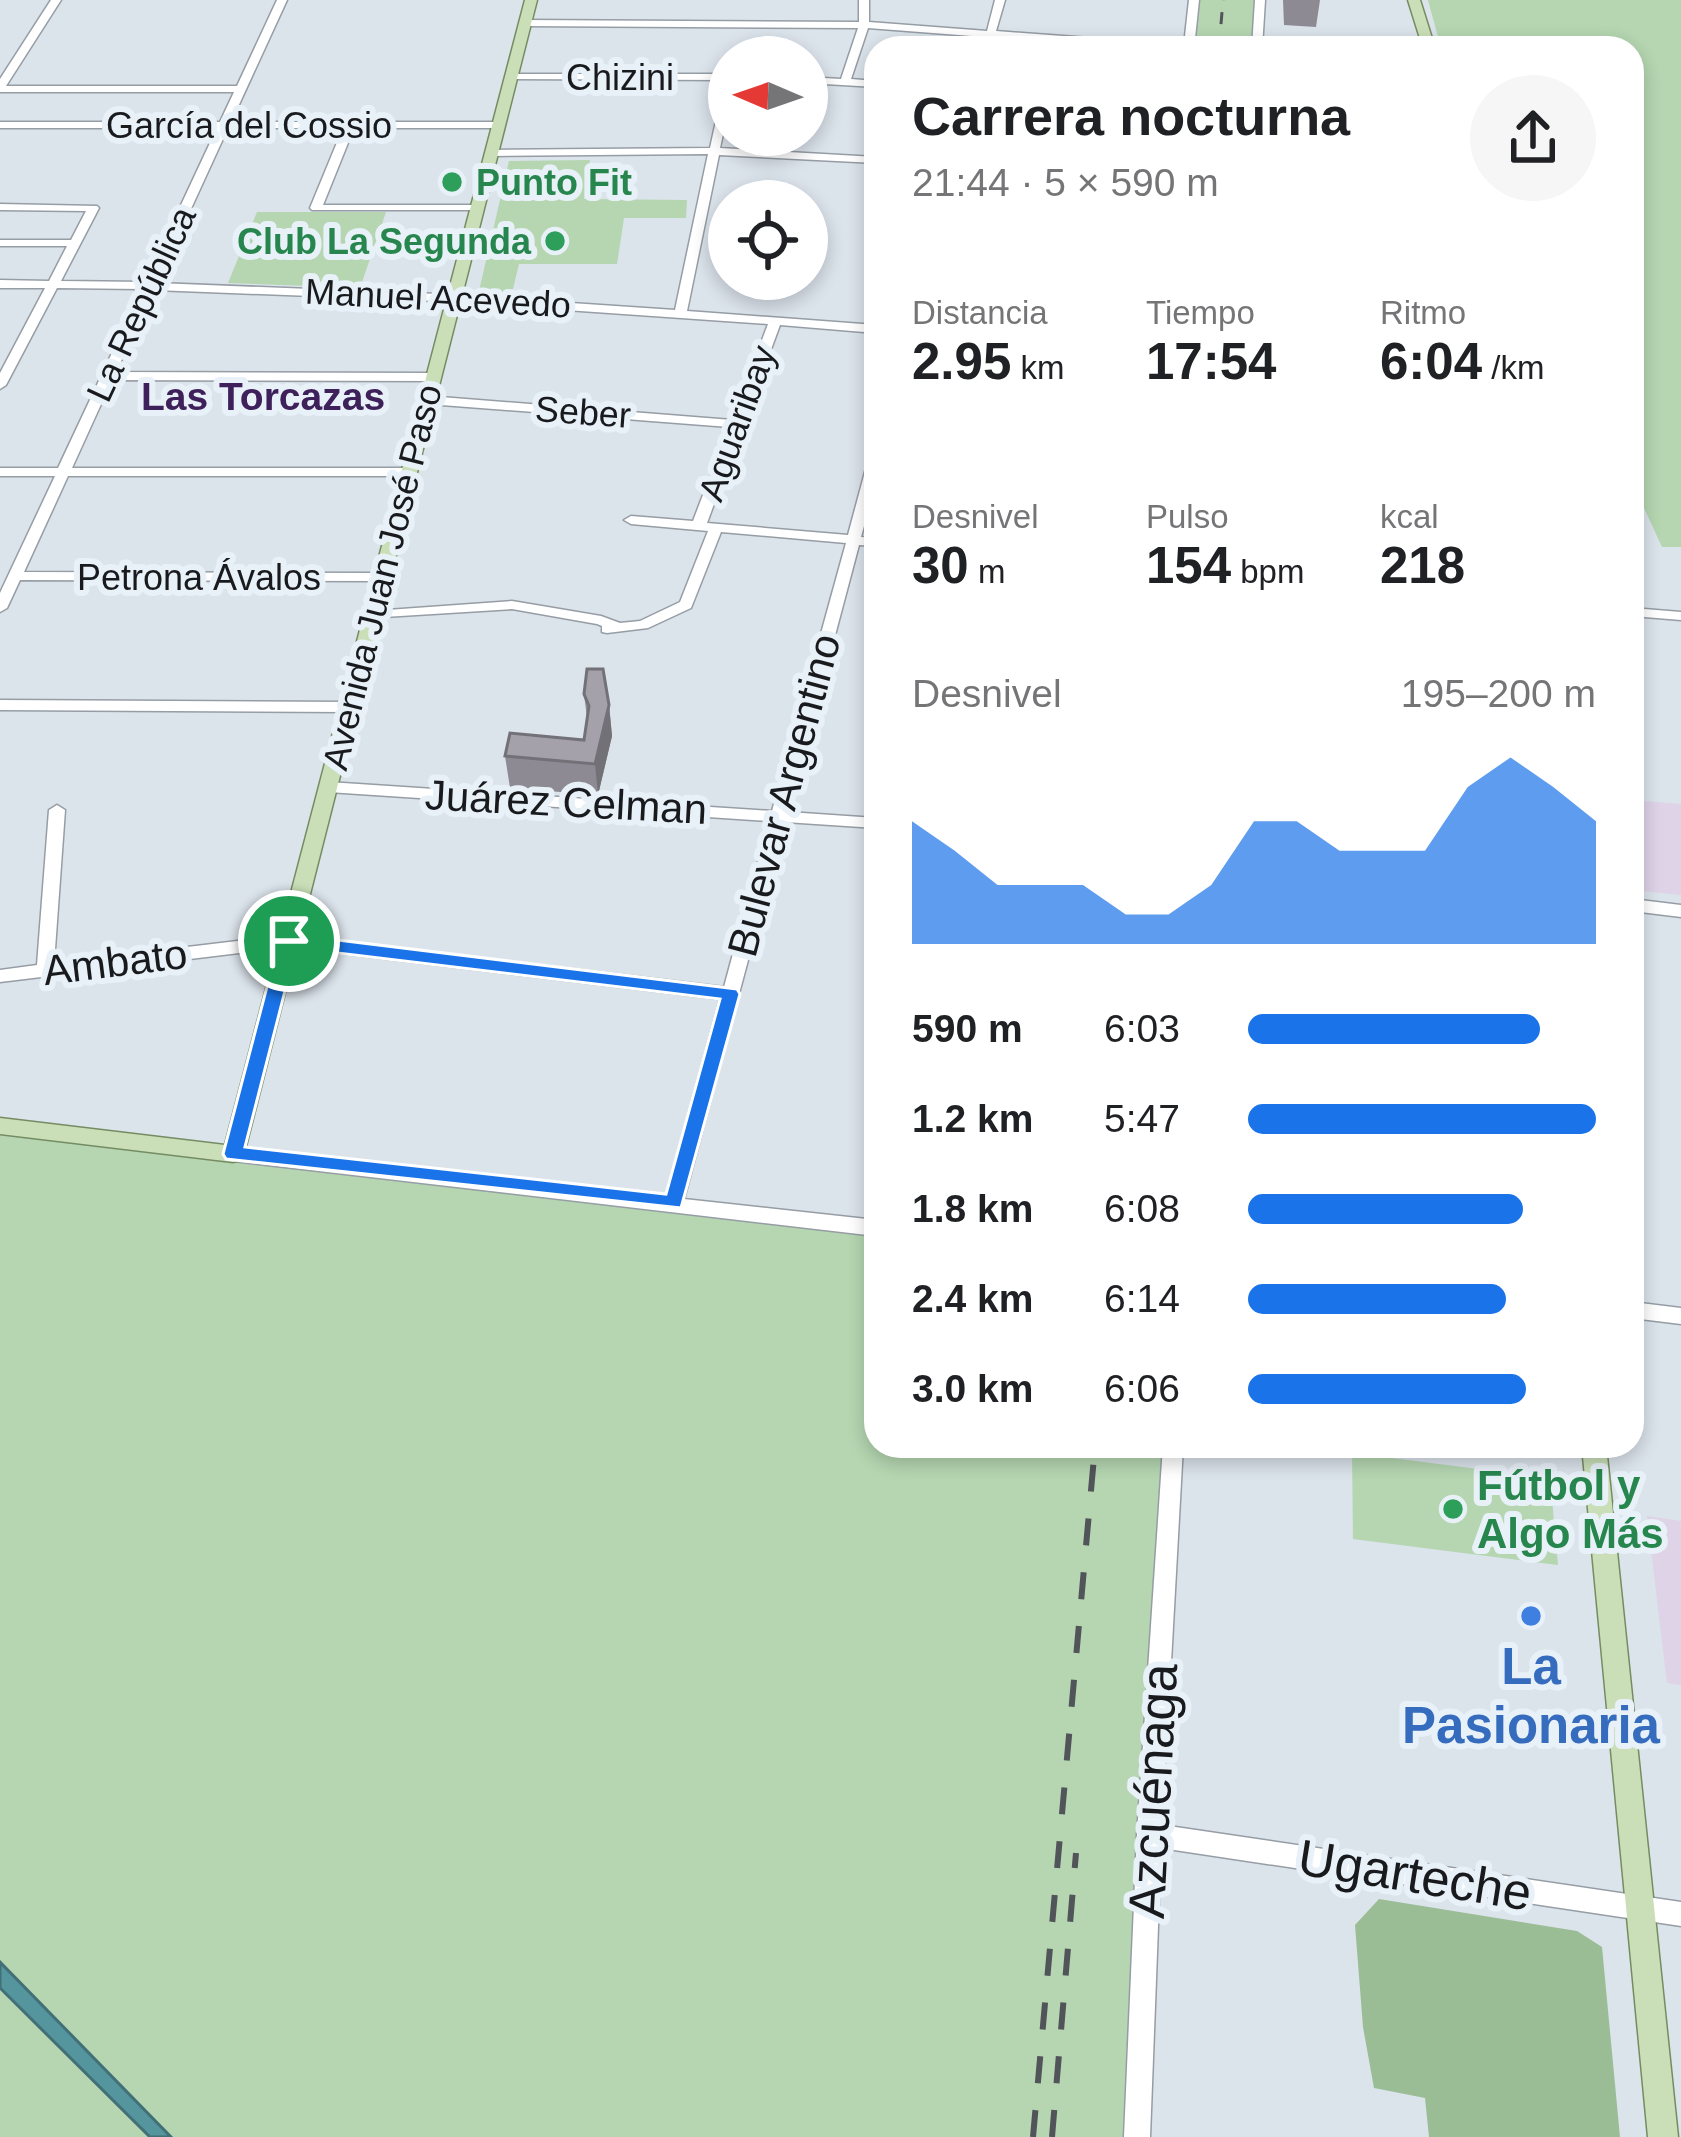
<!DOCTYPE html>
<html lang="es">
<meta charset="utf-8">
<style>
body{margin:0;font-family:Helvetica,sans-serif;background:#f6f6f6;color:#202124;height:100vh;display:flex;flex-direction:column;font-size:45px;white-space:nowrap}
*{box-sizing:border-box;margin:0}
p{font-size:39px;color:#757577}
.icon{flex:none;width:66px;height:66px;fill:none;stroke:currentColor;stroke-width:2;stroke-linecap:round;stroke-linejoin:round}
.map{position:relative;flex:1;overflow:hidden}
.sheet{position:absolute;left:864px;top:36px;width:780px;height:1422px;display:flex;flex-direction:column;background:#fff;border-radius:36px;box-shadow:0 6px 18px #0003}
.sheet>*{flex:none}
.needle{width:78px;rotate:272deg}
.controls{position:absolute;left:708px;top:36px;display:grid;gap:24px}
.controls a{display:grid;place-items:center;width:120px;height:120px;border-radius:50%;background:#fff;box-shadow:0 6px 18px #0003;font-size:60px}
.pin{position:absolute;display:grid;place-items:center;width:102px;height:102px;color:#fff;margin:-51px;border:6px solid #fff;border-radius:50%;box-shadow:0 3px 12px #0007}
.round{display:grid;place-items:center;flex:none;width:126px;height:126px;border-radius:63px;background:#f6f6f6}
.overview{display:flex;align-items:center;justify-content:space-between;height:204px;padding:0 48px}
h1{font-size:54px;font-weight:700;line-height:90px}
.stats{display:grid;grid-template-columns:repeat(3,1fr);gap:18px;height:204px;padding:12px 48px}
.stats div{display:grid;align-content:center}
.stats b{font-size:51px;font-weight:700}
.stats small{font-size:33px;font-weight:400}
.stats p{font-size:33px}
.chart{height:336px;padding:24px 48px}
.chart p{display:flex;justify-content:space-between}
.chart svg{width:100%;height:216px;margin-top:12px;fill:#1a73e8;opacity:.7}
ul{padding:0 48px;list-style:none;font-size:39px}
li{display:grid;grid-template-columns:192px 144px 1fr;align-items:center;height:90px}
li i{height:30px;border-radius:15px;background:#1a73e8}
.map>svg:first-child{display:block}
.commercial{fill:#ded3e7}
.green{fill:#b5d6b1}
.forest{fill:#9abd96}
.water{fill:#55959d;stroke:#437077;stroke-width:3}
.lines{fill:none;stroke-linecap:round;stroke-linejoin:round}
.minor-casing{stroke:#969da5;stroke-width:3}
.major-casing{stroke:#758c63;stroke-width:3}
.minor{fill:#fff;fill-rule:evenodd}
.major{fill:#cadfb8;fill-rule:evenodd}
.rail-far1{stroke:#515459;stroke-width:3;stroke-dasharray:12 12;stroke-linecap:butt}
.rail{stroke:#515459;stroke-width:6;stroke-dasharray:27 27;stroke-linecap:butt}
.wall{fill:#8d8a93}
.shaded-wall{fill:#737178}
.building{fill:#a4a1ab;stroke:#737178;stroke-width:3}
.route{fill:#1a73e8;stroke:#fff;stroke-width:3;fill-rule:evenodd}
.leisure-dot{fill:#2e9e5b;stroke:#e8f0f8;stroke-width:4.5}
.shop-dot{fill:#3f7fe0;stroke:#e8f0f8;stroke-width:4.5}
.labels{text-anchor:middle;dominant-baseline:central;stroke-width:12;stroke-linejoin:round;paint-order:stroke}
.far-street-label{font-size:36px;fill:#181a1d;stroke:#e8f0f8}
.far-leisure-label{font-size:36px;font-weight:bold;fill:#27864d;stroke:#e8f0f8;text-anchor:start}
.far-neighbourhood-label{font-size:39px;font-weight:bold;fill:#3e215a;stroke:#e8f0f8}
.street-label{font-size:42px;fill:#181a1d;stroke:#e8f0f8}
.leisure-label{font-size:42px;font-weight:bold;fill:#27864d;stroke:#e8f0f8;text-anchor:start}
.near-shop-label{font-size:51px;font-weight:bold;fill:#366cbe;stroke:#e8f0f8}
.near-street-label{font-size:51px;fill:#181a1d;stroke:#e8f0f8}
</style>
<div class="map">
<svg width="1681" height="2137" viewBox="0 0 1681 2137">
<rect width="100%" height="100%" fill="#dbe3eb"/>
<path class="commercial" d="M1632 800 1681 804V895L1632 890Z
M1647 1516 1681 1521V1685L1667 1683Z"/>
<path class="green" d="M1194 0H1260L1257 48H1189Z
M1428 0H1681V547H1662L1632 482V48H1441Z
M590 160 584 199 687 200 686 218H624L617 264H519L512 293 479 291 509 161Z
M257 212H386L360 288 228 283Z
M0 1126 876 1228V1446H1173L1137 2137H0Z
M1352 1453 1550 1478 1558 1565 1353 1539Z"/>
<path class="forest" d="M1379 1899 1577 1931 1602 1947 1620 2137H1429L1425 2098 1374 2088 1363 2027 1355 1925Z"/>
<path class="water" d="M0 1962 171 2137H150L0 1988Z"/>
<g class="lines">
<g class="minor-casing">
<path id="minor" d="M51 0H61L6 86H237L277 0H287L231 122H499L504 125 499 128H354L323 205H482V209L478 210H312L310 208 343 128H228L157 283 438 294 675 310 708 154 491 156 486 153 491 150 710 148 725 80 507 79V75L511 74H729V106L720 148 876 157V163L719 155 687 311 876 325V333L780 325 707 523 848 535 869 457 876 453V482L861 537 876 538V546L859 545 788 812 876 818V828L785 822 684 1199 876 1220V1236L233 1161 226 1159 224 1154 226 1149 233 1147 666 1196 720 999 288 947 0 982V970L37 965 49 810 57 805 65 810 54 963 288 935 724 987 769 821 328 792 320 787 328 782 772 811 846 543 721 532 691 608 648 628 607 633 602 632V626L597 624 512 609 368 618 366 615 373 611 512 601 601 616 620 623 640 621 680 602 708 531 631 524 624 520 631 516 693 521 729 427 428 404 422 400 428 396 732 420 768 324 438 301 154 290 116 372 434 373 440 377 434 381 112 380 72 468H409L416 472 409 476H68L24 572 382 573 389 577 382 581 20 580 7 608 0 612V593L55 476H0V468H58L142 289 57 288 6 385 0 389V373L45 288H0V280L49 281 67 246H0V240H71L86 211 0 210V204L97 206 99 208 61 281 145 282 217 128H0V122H220L234 92H0V79Z
M859 0H869V22L987 31 995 0H1005L996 31 1184 45 1189 0H1199L1194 48H1147L995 37 992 48H982L985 37 868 28 851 79 876 81V87L807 83V77L841 79 858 28 525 26 520 23 525 20 859 22Z
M1255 0H1265L1262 48H1252Z
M1632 608 1681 612V620L1632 616Z
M0 700 349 702 357 707 349 712 0 710Z
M1632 899 1681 905V917L1632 911Z
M1632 1302 1681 1308V1324L1632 1318Z
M1163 1446H1183L1162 1825 1681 1902V1926L1161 1848 1150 2137H1124L1137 1835Z"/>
</g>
<g class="major-casing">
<path id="major" d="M525 0H537L244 1154 241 1160 233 1162 0 1134V1118L225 1145Z
M1408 0H1420L1435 48H1423Z
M1582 1446H1606L1678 2137H1648Z"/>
</g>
<use href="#minor" class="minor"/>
<use href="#major" class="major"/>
<path class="rail-far1" d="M1219 48 1223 0"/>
<path class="rail" d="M1033 2137 1095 1446
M1052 2137 1076 1853"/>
</g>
<path class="wall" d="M1283 0H1320L1316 27 1284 25Z
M584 694 609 705 612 736 598 795 510 788 505 756 584 740 587 718Z"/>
<path class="shaded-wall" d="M609 705 612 736 598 795 595 764Z"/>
<path class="building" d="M587 669H603L609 705 595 764 505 756 510 733 584 740 589 706 584 694Z"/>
<path class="route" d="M289 934 737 989 740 994 681 1208 226 1159 223 1154 279 941ZM296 948 720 999 666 1194 245 1147Z"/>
<g class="leisure-dot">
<circle cx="452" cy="182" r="12"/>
<circle cx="555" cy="241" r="12"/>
<circle cx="1453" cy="1509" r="12"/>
</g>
<circle class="shop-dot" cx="1531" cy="1616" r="12"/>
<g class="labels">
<g class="far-street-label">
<text x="620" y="77">Chizini</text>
<text x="249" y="125">García del Cossio</text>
<text transform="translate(438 298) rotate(3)">Manuel Acevedo</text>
<text transform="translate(141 304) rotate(-65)">La República</text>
<text transform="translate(583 412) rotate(4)">Seber</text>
<text transform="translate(737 423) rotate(-70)">Aguaribay</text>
<text x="199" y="577">Petrona Ávalos</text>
<text transform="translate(382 577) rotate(-76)">Avenida Juan José Paso</text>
</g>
<g class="far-leisure-label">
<text x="476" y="182">Punto Fit</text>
<text x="531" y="241" text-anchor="end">Club La Segunda</text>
</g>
<g class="far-neighbourhood-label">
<text x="263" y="396">Las Torcazas</text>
</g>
<g class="street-label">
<text transform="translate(784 795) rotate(-75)">Bulevar Argentino</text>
<text transform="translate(566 802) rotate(3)">Juárez Celman</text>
<text transform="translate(115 962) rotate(-7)">Ambato</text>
</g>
<g class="leisure-label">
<text x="1477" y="1485">Fútbol y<tspan x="1477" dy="48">Algo Más</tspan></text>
</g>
<g class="near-shop-label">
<text x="1531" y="1666">La<tspan x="1531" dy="59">Pasionaria</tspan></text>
</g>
<g class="near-street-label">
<text transform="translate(1153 1791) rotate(-87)">Azcuénaga</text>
<text transform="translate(1415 1875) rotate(9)">Ugarteche</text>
</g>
</g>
</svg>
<div class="controls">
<a><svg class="needle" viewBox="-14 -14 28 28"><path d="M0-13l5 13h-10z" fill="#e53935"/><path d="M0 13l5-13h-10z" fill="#757577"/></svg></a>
<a><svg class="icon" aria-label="locate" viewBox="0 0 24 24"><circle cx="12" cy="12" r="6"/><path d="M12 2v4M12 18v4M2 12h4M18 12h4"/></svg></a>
</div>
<div class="pin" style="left:289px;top:941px;background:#1e9e55"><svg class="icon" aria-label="arrive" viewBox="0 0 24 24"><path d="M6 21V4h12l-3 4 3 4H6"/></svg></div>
<section class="sheet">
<div class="overview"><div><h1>Carrera nocturna</h1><p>21:44 · 5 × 590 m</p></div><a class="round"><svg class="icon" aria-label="share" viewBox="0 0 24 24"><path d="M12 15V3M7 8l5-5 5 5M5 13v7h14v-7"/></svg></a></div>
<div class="stats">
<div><p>Distancia</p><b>2.95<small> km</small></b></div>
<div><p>Tiempo</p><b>17:54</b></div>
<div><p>Ritmo</p><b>6:04<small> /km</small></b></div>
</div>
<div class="stats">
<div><p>Desnivel</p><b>30<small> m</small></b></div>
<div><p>Pulso</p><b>154<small> bpm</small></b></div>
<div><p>kcal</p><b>218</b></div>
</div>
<div class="chart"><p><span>Desnivel</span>195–200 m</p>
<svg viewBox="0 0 160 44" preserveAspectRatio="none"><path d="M0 44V19L10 25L20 32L30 32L40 32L50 38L60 38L70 32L80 19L90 19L100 25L110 25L120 25L130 12L140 6L150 12L160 19V44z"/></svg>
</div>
<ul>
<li><b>590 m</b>6:03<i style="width:84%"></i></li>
<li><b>1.2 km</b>5:47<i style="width:100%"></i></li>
<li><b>1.8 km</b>6:08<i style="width:79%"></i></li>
<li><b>2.4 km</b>6:14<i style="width:74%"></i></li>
<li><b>3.0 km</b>6:06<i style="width:80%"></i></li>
</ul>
</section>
</div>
